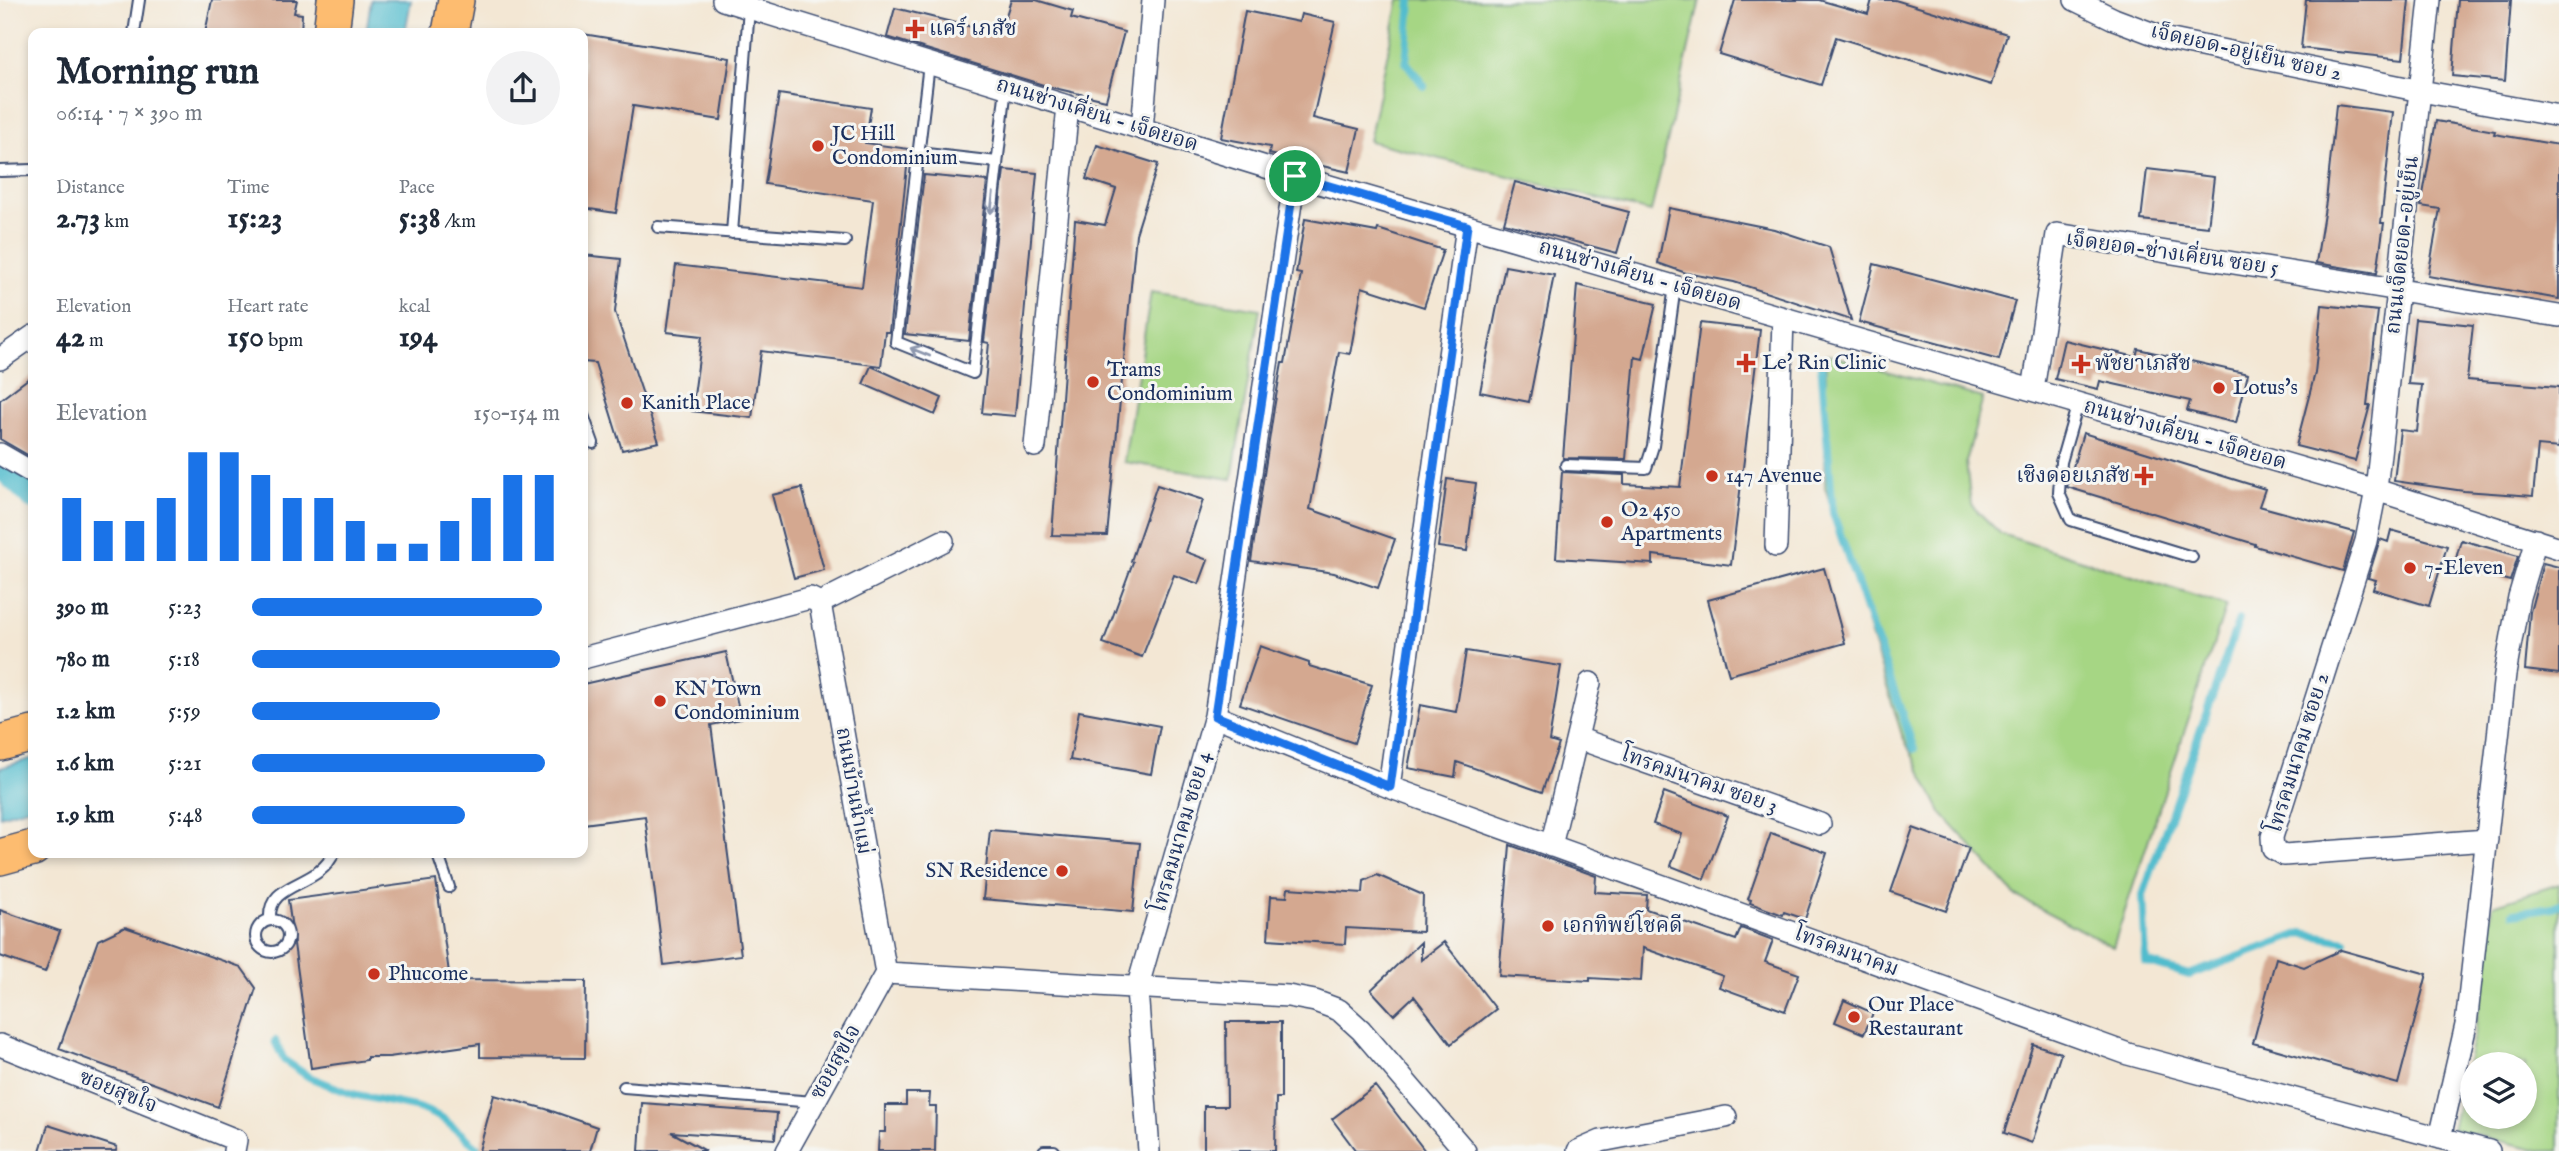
<!DOCTYPE html>
<meta charset="utf-8">
<style>
body{margin:0;font-family:"IM FELL English","Noto Serif Thai",serif;background:#f2f2f3;color:#1f2937;height:100vh;display:flex;flex-direction:column;font-size:26px;white-space:nowrap}
*{box-sizing:border-box;margin:0}
p{font-size:23px;color:#747a83}
.icon{flex:none;width:38px;height:38px;fill:none;stroke:currentColor;stroke-width:2;stroke-linecap:round;stroke-linejoin:round}
.map{position:relative;flex:1;overflow:hidden}
.side{position:absolute;left:28px;top:28px;width:560px;height:830px;display:flex;flex-direction:column;background:#fff;border-radius:14px;box-shadow:0 4px 10px #0003}
.side>*{flex:none}
.controls{position:absolute;left:2460px;top:1052px;display:grid;gap:14px}
.controls a{display:grid;place-items:center;width:77px;height:77px;border-radius:50%;background:#fff;box-shadow:0 4px 10px #0003;font-size:35px}
.pin{position:absolute;display:grid;place-items:center;width:60px;height:60px;color:#fff;margin:-30px;border:4px solid #fff;border-radius:50%;box-shadow:0 2px 7px #0007}
.round{display:grid;place-items:center;flex:none;width:74px;height:74px;border-radius:37px;background:#f2f2f3}
.head{display:flex;align-items:center;justify-content:space-between;height:119px;padding:0 28px}
h1{font-size:38px;font-weight:700;line-height:52px}
.stats{display:grid;grid-template-columns:repeat(3,1fr);gap:10px;height:119px;padding:7px 28px}
.stats div{display:grid;align-content:center}
.stats b{font-size:30px;font-weight:700}
.stats small{font-size:19px;font-weight:400}
.stats p{font-size:19px}
.chart{height:196px;padding:14px 28px}
.chart p{display:flex;justify-content:space-between}
.chart svg{width:100%;height:126px;margin-top:7px;stroke:#1a73e8;stroke-width:6}
ul{padding:0 28px;list-style:none;font-size:23px}
li{display:grid;grid-template-columns:112px 84px 1fr;align-items:center;height:52px}
li i{height:18px;border-radius:9px;background:#1a73e8}
.map>svg:first-child{display:block}
.green{fill:#a6d684;stroke:#608271;stroke-width:2;fill-rule:evenodd}
.water{fill:#51bccd;stroke:#367696;stroke-width:2}
.lines{fill:none;stroke-linecap:round;stroke-linejoin:round}
.stream{stroke:#51bccd;stroke-width:8}
.canal{stroke:#51bccd;stroke-width:26}
.building{fill:#d4a890}
.lane-casing{stroke:#3b4b70;stroke-width:14}
.street-casing{stroke:#3b4b70;stroke-width:24}
.primary-casing{stroke:#3b4b70;stroke-width:38}
.lane{stroke:#fff;stroke-width:10}
.street{stroke:#fff;stroke-width:21}
.primary{stroke:#fdbc70;stroke-width:35}
.oneway{stroke:#8d97ae}
.route-casing{stroke:#fff;stroke-width:14}
.route{stroke:#1a73e8;stroke-width:9}
.poi-dot{fill:#c8321e;stroke:#f6f6f2;stroke-width:2.5}
.labels{text-anchor:middle;dominant-baseline:central;stroke-width:6;stroke-linejoin:round;paint-order:stroke}
.poi-label{font-size:21px;fill:#1b2f5e;stroke:#f6f6f2;text-anchor:start}
.street-label{font-size:21px;fill:#1b2f5e;stroke:#f6f6f2}
</style>
<div class="map">
<svg width="2559" height="1151" viewBox="0 0 2559 1151">
<rect width="100%" height="100%" fill="#f6f6f2"/>
<filter id="ink" filterUnits="userSpaceOnUse"><feTurbulence type="fractalNoise" baseFrequency=".0143" numOctaves="2"/><feDisplacementMap in="SourceGraphic" scale="14" xChannelSelector="R" yChannelSelector="G"/><feConvolveMatrix kernelMatrix="1 2 1 2 8 2 1 2 1" color-interpolation-filters="sRGB"/></filter>
<filter id="wash" filterUnits="userSpaceOnUse"><feTurbulence type="fractalNoise" baseFrequency=".00686" numOctaves="4" result="noise"/><feDisplacementMap in="SourceGraphic" scale="28" xChannelSelector="R" yChannelSelector="G"/><feGaussianBlur stdDeviation="1.57" result="paint"/><feColorMatrix in="noise" values="0 0 0 0 0 0 0 0 0 0 0 0 0 0 0 0 0 1.4 0 .05"/><feComposite in="paint" operator="in"/></filter>
<g filter="url(#wash)">
<rect width="100%" height="100%" fill="#f3e7d4"/>
<path class="green" d="M1399 0H1700L1651 212 1369 141Z
M1151 292 1260 309 1232 479 1124 462Z
M1826 354 1983 398 1966 462 1971 505 2001 534 2226 606 2113 947 2016 896 1942 814 1902 735 1825 487Z
M2559 884V1151H2542L2452 1129 2476 1027 2493 905ZM2473 1064H2525V1116H2473Z"/>
<path class="water" d="M371 0H411L405 33H366Z
M33 758V806L0 816V768Z"/>
<g class="lines">
<path class="stream" d="M1411 0 1406 62 1424 86
M1821 362 1833 513 1914 749
M2239 620 2143 895 2146 962 2189 975 2302 933 2345 941
M2514 913 2553 907 2559 904
M275 1041 284 1060 309 1077 352 1094 419 1108 442 1118 482 1151"/>
<path class="canal" d="M0 464 33 496"/>
</g>
<g id="blocks">
<path class="building" d="M212 0H297L294 13 302 14 301 33H205Z
M1011 0H1036L1073 11 1071 18 1124 32 1106 100 1050 87 887 37 895 8 1000 34Z
M1735 0H1819L1868 14 1872 0H1895L2007 34 1991 85 1836 37 1821 85 1719 54Z
M2306 0H2409L2403 59 2301 48Z
M2458 0H2511L2505 81 2452 76Z
M1245 11 1299 22 1301 14 1335 22 1313 118 1359 129 1349 172 1269 154 1270 147 1221 138Z
M583 34 730 58 721 120 633 106 616 213 583 208Z
M779 94 871 108 865 143 909 149 889 332H885L881 366 761 351 752 418 692 411 702 336 667 332 676 265 862 287 873 200 765 184Z
M2336 105 2393 112 2381 223H2384L2377 273 2316 263 2326 201Z
M2436 121 2495 131 2494 134 2559 145V299L2428 276 2440 209 2421 206Z
M1097 145 1158 164 1136 234 1107 536 1052 535 1075 220 1105 225 1116 189 1086 179Z
M2147 169 2214 177 2208 227 2141 220Z
M1004 170 1037 173 1015 416 982 413 989 343 984 342Z
M924 175 987 181 969 341 905 334Z
M1515 182 1629 212 1617 253 1504 223Z
M1669 208 1774 229 1829 247 1851 320 1734 282 1686 273 1658 263Z
M1305 219 1377 232 1378 229 1443 250 1424 307 1362 287 1350 354 1339 352 1310 509 1395 539 1378 588 1334 573 1251 561 1274 408 1282 363H1285L1301 274 1296 273Z
M583 255 621 259 615 312 659 442 622 450 595 363 583 362Z
M1874 264 2015 301 1999 360 1859 322Z
M1505 266 1554 275 1529 402 1480 392Z
M1577 285 1656 304 1643 359 1635 357 1626 459 1563 458Z
M2322 305 2378 311 2367 405H2370L2355 461 2296 446 2315 373Z
M2415 319 2473 325 2467 380 2559 387V448L2538 446 2533 496 2464 491 2394 481 2400 430 2417 432 2422 385 2408 384Z
M1700 323 1760 330 1731 565 1653 555V564L1556 558 1562 472 1624 475V484L1680 487Z
M2064 340 2136 357 2138 349 2248 374 2236 423 2187 411 2190 401 2100 381 2098 389 2055 379Z
M871 366 942 398 935 415 863 384Z
M33 375V458L0 439V400Z
M2083 433 2265 489 2259 506 2354 532 2343 571 2255 546V544L2067 487Z
M1447 479 1476 483 1467 551 1438 547Z
M1157 485 1203 500 1186 552 1208 560 1199 584 1174 575 1142 657 1103 643 1133 562 1131 561Z
M802 488 824 570 794 578 772 495Z
M2391 530 2447 546 2429 606 2373 589 2376 580 2368 578 2380 539 2388 542Z
M2461 540 2518 556 2510 581 2454 566Z
M2543 563 2559 567V674L2525 670 2530 612Z
M1824 568 1845 643 1729 675 1708 600Z
M1260 646 1309 663V666L1372 685 1354 743 1240 704Z
M1466 651 1561 666 1549 741 1559 744 1542 792 1457 762 1455 777 1408 768 1420 705 1456 712Z
M726 652 741 719 711 725 741 955 664 965 645 816 583 824V684Z
M1079 711 1160 726 1151 774 1070 760Z
M1664 792 1728 816 1704 879 1671 866 1682 834 1653 824Z
M1913 828 1969 848 1946 911 1891 892Z
M990 830 1140 843 1133 912 983 899Z
M1771 833 1827 853 1805 919 1784 912 1783 915 1750 903 1751 900 1748 899Z
M1510 845 1596 876 1595 892 1647 895 1646 909 1736 940 1741 928 1773 940 1765 962 1799 974 1785 1011 1719 987 1723 976 1643 948 1641 981 1590 978V981L1499 976Z
M1377 875 1423 895 1422 932 1346 928 1345 944 1268 939 1271 896 1287 897 1288 888 1363 893 1364 881Z
M436 880 450 980 586 981 585 1058 480 1057V1044L389 1057H367V1060L311 1068 288 900Z
M0 910 60 931 45 972 0 956Z
M125 927 241 967 256 988 218 1107 59 1049 98 940Z
M1421 942V960L1444 942 1496 1009 1451 1044 1414 996 1394 1015 1371 990Z
M2341 950 2427 974 2398 1084 2253 1043 2276 958 2304 967Z
M1844 1000 1873 1013 1864 1034 1835 1022Z
M1226 1022H1281V1098H1276L1275 1151H1204V1106H1227Z
M2033 1044 2061 1053 2032 1143 2004 1133Z
M1375 1086 1425 1151H1356L1332 1119Z
M906 1093H930L929 1106H936L935 1151H878L879 1132H885V1105H906Z
M494 1095 546 1109 597 1127 590 1151H479Z
M642 1103 777 1113 775 1139 671 1132 706 1151H639Z
M48 1125 117 1147 116 1151H40Z"/>
</g>
</g>
<g filter="url(#ink)">
<use href="#blocks" fill-opacity="0" stroke="#3b4b70" stroke-width="2"/>
<g class="lines">
<g class="lane-casing">
<path id="lane" d="M134 33 139 0
M929 64 896 342 973 373 1006 87
M918 153 997 162
M0 171 33 170
M658 227 845 241
M732 233 749 8
M2078 403 2061 462 2059 493 2071 520 2192 557
M583 415 593 443
M1566 465 1646 468 1653 446 1675 286
M437 852 449 887
M270 920C267 880 319 889 334 852
M256 936a16 16 0 1 1 32 0a16 16 0 1 1-32 0Z
M624 1087 814 1102
M1044 1151H1054"/>
</g>
<g class="street-casing">
<path id="street" d="M723 0 1295 176 2376 490 2559 548
M2075 0 2114 19 2167 39 2421 91 2559 116
M2430 0 2376 490 2366 541 2272 837 2273 849 2284 855 2487 840
M1142 129 1153 0
M0 359 33 336
M2033 390 2057 234 2559 316
M1035 446 1068 106
M0 454 33 473
M1776 546 1783 318
M820 603 943 541
M583 658 810 598 820 603 886 973
M1215 716 1389 787 2128 1054 2489 1151
M1577 738 1820 824
M1389 787 1467 226
M1551 846 1590 683
M886 973 1288 996 1315 1001 1339 1010 1361 1030 1465 1151
M0 1045 236 1140 234 1151
M2440 1138 2466 1025 2505 674 2519 597 2536 540
M787 1151 886 973
M1149 1151 1137 989 1215 716 1295 176
M1578 1151 1601 1141 1726 1117"/>
</g>
<g class="primary-casing">
<path id="primary" d="M331 33 335 0
M450 33 456 0
M0 743 33 734
M0 857 33 848"/>
</g>
<use href="#lane" class="lane"/>
<use href="#street" class="street"/>
<use href="#primary" class="primary"/>
</g>
<defs><path id="oneway-shaft" d="M-6 0H5M1.5-3L5.5 0L1.5 3" fill="none" stroke-width="1.6" stroke-linecap="round" stroke-linejoin="round" transform="scale(1.75)"/></defs>
<g class="oneway">
<use href="#oneway-shaft" transform="translate(992 203) rotate(97)"/>
<use href="#oneway-shaft" transform="translate(920 352) rotate(-158)"/>
</g>
</g>
<g class="lines" filter="url(#ink)">
<g class="route-casing">
<path id="route" d="M1295 176 1467 226 1390 787 1215 716Z"/>
</g>
<use href="#route" class="route"/>
</g>
<g class="poi-dot">
<path d="M911.5 18.5h7v7h7v7h-7v7h-7v-7h-7v-7h7z"/>
<circle cx="818" cy="146" r="7"/>
<path d="M1742.5 352.5h7v7h7v7h-7v7h-7v-7h-7v-7h7z"/>
<path d="M2077.5 353.5h7v7h7v7h-7v7h-7v-7h-7v-7h7z"/>
<circle cx="1093" cy="382" r="7"/>
<circle cx="2219" cy="388" r="7"/>
<circle cx="627" cy="403" r="7"/>
<circle cx="1712" cy="476" r="7"/>
<path d="M2140.5 465.5h7v7h7v7h-7v7h-7v-7h-7v-7h7z"/>
<circle cx="1607" cy="522" r="7"/>
<circle cx="2410" cy="568" r="7"/>
<circle cx="660" cy="701" r="7"/>
<circle cx="1062" cy="871" r="7"/>
<circle cx="1548" cy="926" r="7"/>
<circle cx="374" cy="974" r="7"/>
<circle cx="1854" cy="1017" r="7"/>
</g>
<g class="labels">
<g class="poi-label">
<text x="929" y="29">แคร์ เภสัช</text>
<text x="832" y="134">JC Hill<tspan x="832" dy="24">Condominium</tspan></text>
<text x="1762" y="363">Le' Rin Clinic</text>
<text x="2095" y="364">พัชยาเภสัช</text>
<text x="1107" y="370">Trams<tspan x="1107" dy="24">Condominium</tspan></text>
<text x="2233" y="388">Lotus's</text>
<text x="641" y="403">Kanith Place</text>
<text x="1726" y="476">147 Avenue</text>
<text x="2130" y="476" text-anchor="end">เชิงดอยเภสัช</text>
<text x="1621" y="510">O2 450<tspan x="1621" dy="24">Apartments</tspan></text>
<text x="2424" y="568">7-Eleven</text>
<text x="674" y="689">KN Town<tspan x="674" dy="24">Condominium</tspan></text>
<text x="1048" y="871" text-anchor="end">SN Residence</text>
<text x="1562" y="926">เอกทิพย์โชคดี</text>
<text x="388" y="974">Phucome</text>
<text x="1868" y="1005">Our Place<tspan x="1868" dy="24">Restaurant</tspan></text>
</g>
<g class="street-label">
<text transform="translate(2246 53) rotate(13)">เจ็ดยอด-อยู่เย็น ซอย 2</text>
<text transform="translate(1097 115) rotate(17)">ถนนช่างเคี่ยน - เจ็ดยอด</text>
<text transform="translate(2403 245) rotate(-84)">ถนนเจ็ดยอด-อยู่เย็น</text>
<text transform="translate(2172 254) rotate(8)">เจ็ดยอด-ช่างเคี่ยน ซอย 5</text>
<text transform="translate(1640 276) rotate(16)">ถนนช่างเคี่ยน - เจ็ดยอด</text>
<text transform="translate(2185 435) rotate(16)">ถนนช่างเคี่ยน - เจ็ดยอด</text>
<text transform="translate(2299 753) rotate(-73)">โทรคมนาคม ซอย 2</text>
<text transform="translate(1699 781) rotate(19)">โทรคมนาคม ซอย 3</text>
<text transform="translate(853 791) rotate(80)">ถนนบ้านน้ำแม่</text>
<text transform="translate(1182 832) rotate(-74)">โทรคมนาคม ซอย 4</text>
<text transform="translate(1846 952) rotate(20)">โทรคมนาคม</text>
<text transform="translate(836 1062) rotate(-61)">ซอยสุขใจ</text>
<text transform="translate(118 1092) rotate(22)">ซอยสุขใจ</text>
</g>
</g>
</svg>
<div class="controls">
<a><svg class="icon" aria-label="layers" viewBox="0 0 24 24"><path d="M12 4l9 5-9 5-9-5zM3 14l9 5 9-5"/></svg></a>
</div>
<div class="pin" style="left:1295px;top:176px;background:#1e9e55"><svg class="icon" aria-label="arrive" viewBox="0 0 24 24"><path d="M6 21V4h12l-3 4 3 4H6"/></svg></div>
<section class="side">
<div class="head"><div><h1>Morning run</h1><p>06:14 · 7 × 390 m</p></div><a class="round"><svg class="icon" aria-label="share" viewBox="0 0 24 24"><path d="M12 15V3M7 8l5-5 5 5M5 13v7h14v-7"/></svg></a></div>
<div class="stats">
<div><p>Distance</p><b>2.73<small> km</small></b></div>
<div><p>Time</p><b>15:23</b></div>
<div><p>Pace</p><b>5:38<small> /km</small></b></div>
</div>
<div class="stats">
<div><p>Elevation</p><b>42<small> m</small></b></div>
<div><p>Heart rate</p><b>150<small> bpm</small></b></div>
<div><p>kcal</p><b>194</b></div>
</div>
<div class="chart"><p><span>Elevation</span>150–154 m</p>
<svg viewBox="0 0 160 44" preserveAspectRatio="none"><path d="M5 44V22M15 44V30M25 44V30M35 44V22M45 44V6M55 44V6M65 44V14M75 44V22M85 44V22M95 44V30M105 44V38M115 44V38M125 44V30M135 44V22M145 44V14M155 44V14"/></svg>
</div>
<ul>
<li><b>390 m</b>5:23<i style="width:94%"></i></li>
<li><b>780 m</b>5:18<i style="width:100%"></i></li>
<li><b>1.2 km</b>5:59<i style="width:61%"></i></li>
<li><b>1.6 km</b>5:21<i style="width:95%"></i></li>
<li><b>1.9 km</b>5:48<i style="width:69%"></i></li>
</ul>
</section>
</div>
